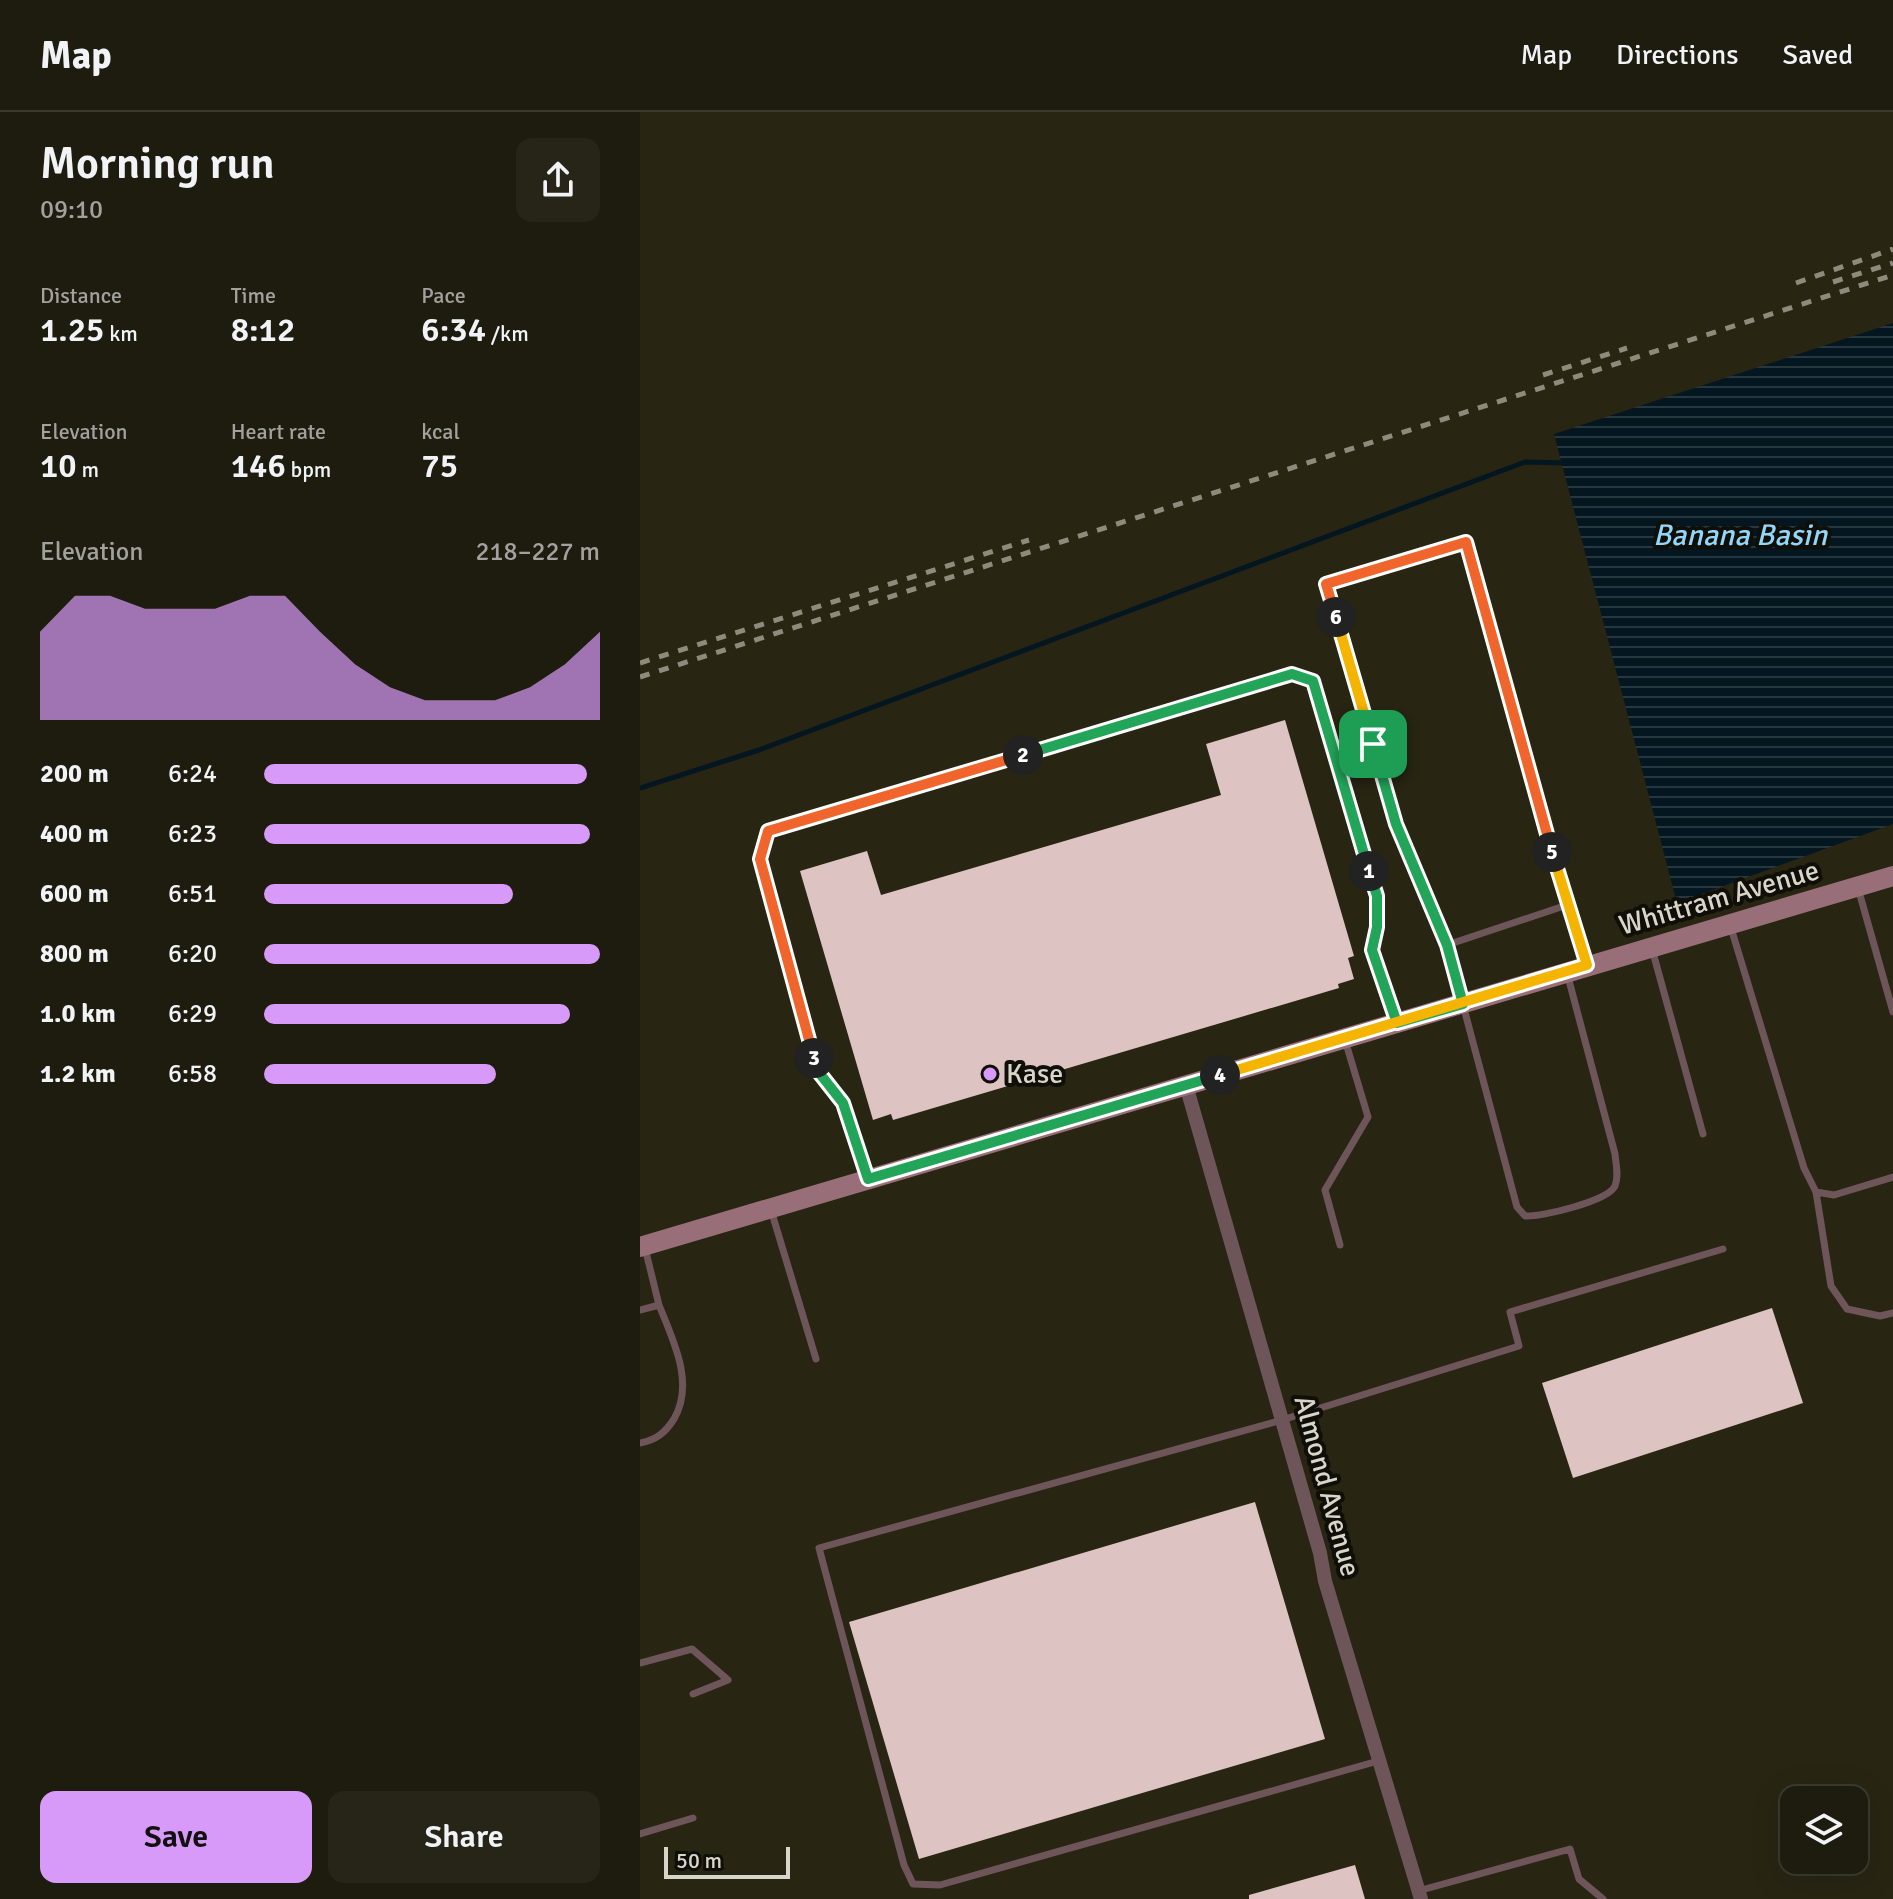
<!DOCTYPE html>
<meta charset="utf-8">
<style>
body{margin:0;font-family:Signika,sans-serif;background:#262517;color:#f1f3f6;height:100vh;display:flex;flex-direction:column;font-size:30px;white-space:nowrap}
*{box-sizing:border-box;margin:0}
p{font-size:26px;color:#a1a19e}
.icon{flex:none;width:44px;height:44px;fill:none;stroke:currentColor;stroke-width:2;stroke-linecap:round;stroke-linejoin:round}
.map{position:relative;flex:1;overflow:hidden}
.sheet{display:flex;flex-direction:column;background:#1e1c0e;width:640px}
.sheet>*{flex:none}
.fabs{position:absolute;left:1140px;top:1674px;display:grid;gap:16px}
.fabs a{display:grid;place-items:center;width:88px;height:88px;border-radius:16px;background:#1e1c0e;box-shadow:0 8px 32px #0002,0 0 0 2px #3c3a2e;font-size:40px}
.scale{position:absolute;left:24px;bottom:20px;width:126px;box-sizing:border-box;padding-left:8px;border:4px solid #d8d6cb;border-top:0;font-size:22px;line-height:28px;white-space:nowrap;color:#d8d6cb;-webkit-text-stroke:6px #0f0e07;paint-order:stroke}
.pin{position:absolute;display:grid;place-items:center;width:68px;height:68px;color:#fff;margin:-34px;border-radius:16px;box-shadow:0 4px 12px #0006}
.km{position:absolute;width:40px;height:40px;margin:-20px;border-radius:50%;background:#222;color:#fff;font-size:22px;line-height:40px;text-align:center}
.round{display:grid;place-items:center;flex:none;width:84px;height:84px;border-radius:16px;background:#262517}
.headline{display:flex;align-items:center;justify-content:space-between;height:136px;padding:0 40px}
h1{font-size:44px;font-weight:600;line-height:60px}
.metrics{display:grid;grid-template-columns:repeat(3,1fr);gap:12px;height:136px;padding:8px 40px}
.metrics div{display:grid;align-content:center}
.metrics b{font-size:34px;font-weight:600}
.metrics small{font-size:22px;font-weight:400}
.metrics p{font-size:22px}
.chart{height:224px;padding:16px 40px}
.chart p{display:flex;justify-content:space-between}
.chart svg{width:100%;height:144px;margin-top:8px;fill:#d89af8;opacity:.7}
.primary-button{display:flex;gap:16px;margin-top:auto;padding:16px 40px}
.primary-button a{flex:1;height:92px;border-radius:16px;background:#d89af8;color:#111;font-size:32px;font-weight:600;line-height:92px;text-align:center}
.primary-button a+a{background:#262517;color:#f1f3f6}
ul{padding:0 40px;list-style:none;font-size:26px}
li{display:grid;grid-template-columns:128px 96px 1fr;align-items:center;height:60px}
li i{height:20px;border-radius:10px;background:#d89af8}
header{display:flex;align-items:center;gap:48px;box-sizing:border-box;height:112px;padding:0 40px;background:#1e1c0e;border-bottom:2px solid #3c3a2e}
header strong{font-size:38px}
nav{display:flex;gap:44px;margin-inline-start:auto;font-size:28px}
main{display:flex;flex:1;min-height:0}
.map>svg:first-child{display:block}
.water{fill:url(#water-rules)}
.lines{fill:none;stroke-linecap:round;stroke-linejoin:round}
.stream{stroke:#04161f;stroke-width:5}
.building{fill:#ddc3c1}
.lane{stroke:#6e555a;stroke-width:7}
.street{stroke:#6e555a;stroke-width:14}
.secondary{stroke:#986f78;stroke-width:20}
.rail{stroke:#8e8b7d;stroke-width:5;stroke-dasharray:10 10;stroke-linecap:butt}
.split-1-casing{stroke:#fff;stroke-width:16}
.split-2-casing{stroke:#fff;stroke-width:16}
.split-3-casing{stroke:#fff;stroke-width:16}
.split-4-casing{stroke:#fff;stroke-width:16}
.split-5-casing{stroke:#fff;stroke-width:16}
.split-6-casing{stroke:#fff;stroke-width:16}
.split-7-casing{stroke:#fff;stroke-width:16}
.split-1{stroke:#22a559;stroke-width:10}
.split-2{stroke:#22a559;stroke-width:10}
.split-3{stroke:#f0652b;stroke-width:10}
.split-4{stroke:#22a559;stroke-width:10}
.split-5{stroke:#f5b400;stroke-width:10}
.split-6{stroke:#f0652b;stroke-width:10}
.split-7{stroke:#f5b400;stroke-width:10}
.poi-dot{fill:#d89af8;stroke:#0f0e07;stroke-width:3}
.labels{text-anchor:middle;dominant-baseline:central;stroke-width:8;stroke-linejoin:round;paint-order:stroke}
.street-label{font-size:28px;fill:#d8d6cb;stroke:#0f0e07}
.poi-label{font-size:28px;fill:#d8d6cb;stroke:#0f0e07;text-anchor:start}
.water-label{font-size:30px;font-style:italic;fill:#92d6fb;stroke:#0f0e07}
</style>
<header>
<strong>Map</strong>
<nav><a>Map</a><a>Directions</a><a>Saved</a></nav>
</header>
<main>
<section class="sheet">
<div class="headline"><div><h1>Morning run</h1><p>09:10</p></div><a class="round"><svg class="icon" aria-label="share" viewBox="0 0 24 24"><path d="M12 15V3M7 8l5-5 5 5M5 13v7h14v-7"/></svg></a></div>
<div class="metrics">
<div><p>Distance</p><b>1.25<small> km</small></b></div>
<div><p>Time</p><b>8:12</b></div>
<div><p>Pace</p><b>6:34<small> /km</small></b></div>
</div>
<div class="metrics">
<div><p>Elevation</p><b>10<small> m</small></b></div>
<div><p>Heart rate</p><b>146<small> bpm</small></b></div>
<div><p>kcal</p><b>75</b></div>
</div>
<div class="chart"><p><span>Elevation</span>218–227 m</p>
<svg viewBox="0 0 160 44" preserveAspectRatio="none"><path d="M0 44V17L10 6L20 6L30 10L40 10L50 10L60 6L70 6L80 17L90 27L100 34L110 38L120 38L130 38L140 34L150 27L160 17V44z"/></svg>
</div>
<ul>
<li><b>200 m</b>6:24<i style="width:96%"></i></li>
<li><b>400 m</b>6:23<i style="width:97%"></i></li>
<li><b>600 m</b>6:51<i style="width:74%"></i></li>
<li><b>800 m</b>6:20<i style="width:100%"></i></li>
<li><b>1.0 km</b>6:29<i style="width:91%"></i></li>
<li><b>1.2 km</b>6:58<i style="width:69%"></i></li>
</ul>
<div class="primary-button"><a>Save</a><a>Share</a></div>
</section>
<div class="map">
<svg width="1253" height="1787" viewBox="0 0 1253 1787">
<defs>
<pattern id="water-rules" width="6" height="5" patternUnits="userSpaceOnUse" patternTransform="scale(2)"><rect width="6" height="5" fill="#04161f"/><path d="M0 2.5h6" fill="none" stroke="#28373e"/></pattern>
</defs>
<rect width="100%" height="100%" fill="#282513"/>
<path class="water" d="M1253 211V712L1037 791 914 322Z"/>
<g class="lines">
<path class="stream" d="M0 676 119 638 885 350 929 351"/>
</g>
<path class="building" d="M645 608 714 844 708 846 714 867 698 872 699 876 253 1008 251 1002 233 1008 160 759 227 739 241 783 581 683 566 632Z
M1132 1196 1163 1291 933 1366 902 1271Z
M615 1390 685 1627 279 1747 209 1510Z
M715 1753 725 1787H609V1783Z"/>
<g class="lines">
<path class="lane" d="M1218 776 1253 900
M1091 816 1164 1056 1176 1080 1194 1083 1253 1065
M807 833 756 712 686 472 826 430 927 793
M1012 837 1063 1022
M927 861 975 1042C976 1053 979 1064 975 1074 968 1089 902 1105 885 1104L877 1095 807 833 927 793 946 851
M228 1067 203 991 177 958 120 747 128 719 652 562 673 569 737 784V815L732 838 756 909
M1176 1080 1191 1174 1207 1197 1240 1204 1253 1201
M131 1098 176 1247
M700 1133 685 1078 728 1005 705 928
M0 1198 19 1193 5 1136
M0 1331C16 1328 25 1321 34 1307 55 1271 33 1228 19 1193
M0 1551 52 1537 88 1568 53 1582
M738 1649 300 1773 273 1772 264 1753 179 1436 642 1308 879 1234 870 1200 1083 1137
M0 1722 53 1706
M778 1779 930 1737 939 1767 963 1787"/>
<path class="street" d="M546 973 680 1441 685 1469 781 1787"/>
<path class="secondary" d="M0 1135 1253 764"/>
<path class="rail" d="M1193 170 1253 151
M1156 171 1253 137
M903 263 987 236
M0 551 389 428
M0 565 1253 163"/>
</g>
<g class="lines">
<g class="split-1-casing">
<path id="split-1" d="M729 759 737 784V815L732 838 757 911 823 892 807 833 756 712 733 632"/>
</g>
<g class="split-2-casing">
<path id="split-2" d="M383 643 652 562 673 569 729 759"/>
</g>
<g class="split-3-casing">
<path id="split-3" d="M174 946 120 747 128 719 383 643"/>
</g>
<g class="split-4-casing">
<path id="split-4" d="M174 946 177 958 203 991 228 1067 580 963"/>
</g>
<g class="split-5-casing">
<path id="split-5" d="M580 963 947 853 912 740"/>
</g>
<g class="split-6-casing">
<path id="split-6" d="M696 505 686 472 826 430 912 740"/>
</g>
<g class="split-7-casing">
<path id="split-7" d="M696 505 733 632"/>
</g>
<use href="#split-1" class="split-1"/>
<use href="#split-2" class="split-2"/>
<use href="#split-3" class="split-3"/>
<use href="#split-4" class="split-4"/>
<use href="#split-5" class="split-5"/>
<use href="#split-6" class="split-6"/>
<use href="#split-7" class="split-7"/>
</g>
<circle class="poi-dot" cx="350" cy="962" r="8"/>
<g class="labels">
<g class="street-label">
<text transform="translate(1079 786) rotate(-16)">Whittram Avenue</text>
<text transform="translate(687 1374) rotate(75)">Almond Avenue</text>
</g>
<g class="poi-label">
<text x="366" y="962">Kase</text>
</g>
<g class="water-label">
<text x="1100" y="423">Banana Basin</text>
</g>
</g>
</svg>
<div class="fabs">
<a><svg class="icon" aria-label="layers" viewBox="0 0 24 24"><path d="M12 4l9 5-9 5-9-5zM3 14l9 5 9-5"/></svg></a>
</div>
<div class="scale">50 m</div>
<div class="pin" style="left:733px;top:632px;background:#1e9e55"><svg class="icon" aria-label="arrive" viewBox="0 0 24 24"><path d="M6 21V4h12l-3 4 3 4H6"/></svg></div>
<b class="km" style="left:729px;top:759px">1</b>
<b class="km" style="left:383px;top:643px">2</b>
<b class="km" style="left:174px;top:946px">3</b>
<b class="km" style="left:580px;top:963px">4</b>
<b class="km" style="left:912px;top:740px">5</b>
<b class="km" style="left:696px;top:505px">6</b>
</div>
</main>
